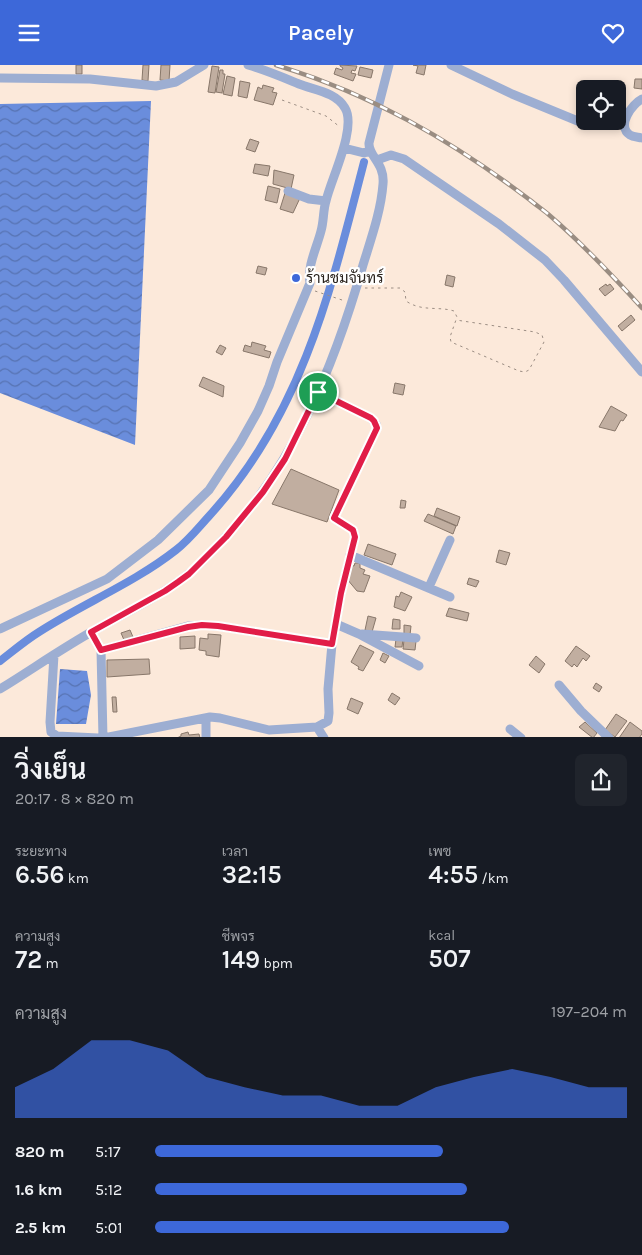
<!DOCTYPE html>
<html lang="th">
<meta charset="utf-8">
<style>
body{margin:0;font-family:Karla,Sarabun,sans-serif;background:#20242c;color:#f1f3f6;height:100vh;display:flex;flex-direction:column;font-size:19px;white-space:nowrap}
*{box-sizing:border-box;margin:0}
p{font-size:16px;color:#9ea1a6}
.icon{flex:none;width:28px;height:28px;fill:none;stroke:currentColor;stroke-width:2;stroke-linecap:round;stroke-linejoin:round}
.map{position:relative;height:672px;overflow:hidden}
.details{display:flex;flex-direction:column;background:#171b24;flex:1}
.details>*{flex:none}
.fabs{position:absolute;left:576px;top:15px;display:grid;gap:10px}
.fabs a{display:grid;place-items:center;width:50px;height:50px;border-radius:8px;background:#171b24;box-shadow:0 2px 8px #0003;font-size:25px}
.pin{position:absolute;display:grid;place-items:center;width:42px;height:42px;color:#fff;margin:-21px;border:2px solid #fff;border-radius:50%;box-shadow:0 1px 5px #0007}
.round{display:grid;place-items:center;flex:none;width:52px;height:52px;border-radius:8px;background:#20242c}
.head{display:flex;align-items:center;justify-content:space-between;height:85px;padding:0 15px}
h1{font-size:28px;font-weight:600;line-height:38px}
.stats{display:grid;grid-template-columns:repeat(3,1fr);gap:8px;height:85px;padding:5px 15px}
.stats div{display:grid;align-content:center}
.stats b{font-size:25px;font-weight:600}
.stats small{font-size:14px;font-weight:400}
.stats p{font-size:14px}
.chart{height:140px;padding:10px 15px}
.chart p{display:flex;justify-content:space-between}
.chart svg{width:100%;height:90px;margin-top:5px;fill:#3d68d9;opacity:.7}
ul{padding:0 15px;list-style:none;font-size:16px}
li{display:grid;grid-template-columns:80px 60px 1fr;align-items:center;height:38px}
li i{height:12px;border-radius:6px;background:#3d68d9}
header{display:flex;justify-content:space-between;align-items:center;height:65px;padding:0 15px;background:#3d68d9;color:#fff;font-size:22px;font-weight:600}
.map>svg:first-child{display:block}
.water{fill:url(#water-waves)}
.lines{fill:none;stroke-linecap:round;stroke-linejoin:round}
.canal{stroke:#6a8ddc;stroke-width:8}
.building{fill:#c1aea0;stroke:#88776a}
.path{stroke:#9c8e84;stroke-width:1;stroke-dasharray:2.5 4;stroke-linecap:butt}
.street{stroke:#9daed2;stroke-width:9}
.rail-casing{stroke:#9a8d82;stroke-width:4.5}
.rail{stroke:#fff;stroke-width:2.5;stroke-dasharray:8;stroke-linecap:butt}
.route-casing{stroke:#fff;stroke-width:10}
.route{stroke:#e11d48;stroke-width:6}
.poi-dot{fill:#3d68d9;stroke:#fff;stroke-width:2}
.labels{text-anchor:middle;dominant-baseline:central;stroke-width:4.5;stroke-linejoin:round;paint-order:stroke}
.poi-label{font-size:15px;fill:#2a231d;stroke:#fff;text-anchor:start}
</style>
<header><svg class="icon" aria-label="menu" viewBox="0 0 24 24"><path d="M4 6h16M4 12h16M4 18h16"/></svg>Pacely<svg class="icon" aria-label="heart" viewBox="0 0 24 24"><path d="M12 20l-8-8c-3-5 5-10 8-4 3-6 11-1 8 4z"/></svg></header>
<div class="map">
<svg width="642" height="673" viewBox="0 0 642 673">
<defs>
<pattern id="water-waves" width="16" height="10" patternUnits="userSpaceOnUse" patternTransform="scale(1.25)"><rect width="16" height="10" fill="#6a8ddc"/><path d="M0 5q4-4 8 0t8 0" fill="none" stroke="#5773b2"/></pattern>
</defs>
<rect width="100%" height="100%" fill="#fce9da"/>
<path class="water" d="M151 36 135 380 0 328V39Z
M60 604 87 606 91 630 86 659H56Z"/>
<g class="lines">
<path class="canal" d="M0 596C13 586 26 575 39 567 84 538 134 518 176 485 189 475 199 462 210 450 302 349 331 225 364 97"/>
</g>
<path class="building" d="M76 0H82V9H76Z
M143 0H149L148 16 142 15Z
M161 0H170L169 16 160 15Z
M340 0 357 1 355 6 352 5 351 8 356 9 353 16 334 9 336 3 342 5 343 3 340 1Z
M413 0H426L424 10 416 8 418 1Z
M212 1 219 2 215 28 208 27Z
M360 2 373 5 371 13 358 10Z
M220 5H223V9H225L222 28 216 27Z
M227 11 235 13 232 31 223 29Z
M635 14H642V24L634 23Z
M240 16 250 18 247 33 238 31Z
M263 20 274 23 272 27 277 28 273 40 254 35 258 22 262 24Z
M250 74 259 77 255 87 246 84Z
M255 99 270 101 268 111 253 108Z
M274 105 294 110 291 124 273 119Z
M268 121 280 124 277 138 265 135Z
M285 128 300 133 293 148 280 144Z
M258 201 267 203 265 210 256 208Z
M447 210 455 212 453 222 445 220Z
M606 219 607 221 610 219 614 224 605 231 599 224Z
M631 250 635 255 622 266 618 261Z
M252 277 266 281 264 285 271 287 269 293 243 286 245 280 251 282Z
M220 280 226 283 222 290 216 287Z
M203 312 224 321 223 332 199 321Z
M395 318 405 320 403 330 393 328Z
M611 341 627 350 623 356 621 355 615 366 599 362Z
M291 404 339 425 327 457 272 439Z
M401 435 406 436 405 443H400Z
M437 443 460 452 457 461 434 451Z
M428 449 456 461 453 469 424 456Z
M368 479 396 489 392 500 364 490Z
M499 485 510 488 506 500 496 497Z
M355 498H360V503L365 505 363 509 370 511 364 527 357 526 347 514 350 500 354 501Z
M469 513 479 516 476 522 467 519Z
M401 527 412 532 405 546 394 542 396 531 399 532Z
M449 543 469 548 467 556 446 551Z
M368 551 376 553 372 567 365 565Z
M393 554 400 555V564H392Z
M404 560 411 561 410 570H404Z
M130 565 133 572 124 575 121 568Z
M208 569 221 570 219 592 206 590V586L199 585 200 573 208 574Z
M195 571V583L180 584V572Z
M396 574H403L402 582H395Z
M404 575 416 576 415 585 403 584Z
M360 580 374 587 363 606 358 604 359 602 351 597Z
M576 581 590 591 586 596 583 593 577 602 574 599 572 602 565 596Z
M383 588 389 591 385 598 380 595Z
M536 591 545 599 539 608 529 600Z
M149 594 150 609 107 612V595Z
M596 618 602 622 599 627 593 623Z
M392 628 400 633 395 640 388 635Z
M112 632H116L117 647H113Z
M351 633 363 638 358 649 347 644Z
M616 649 627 656 615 672 605 665Z
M585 657 597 668 593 673 579 662Z
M630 657 642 666V669L639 673H619Z
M188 667 189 670 199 669 200 673H177L181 671V669Z"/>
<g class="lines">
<path class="path" d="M282 35 326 51 340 62
M365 223H400L405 227 406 236C422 247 438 241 454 246L457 252 450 272 451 277 519 306 525 307 529 305 544 277 542 270 535 267 456 255
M315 226 345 236"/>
<path class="street" d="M451 0 512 29 585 59
M0 13 90 14 156 21 176 17 204 0
M642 34C632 39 616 61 630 70 633 72 638 72 642 73
M344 83 364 88 370 86
M377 95 391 90 404 94 499 159 545 195 564 215 642 307
M288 126 309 134 326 136
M350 490 450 532
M429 522 450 475
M336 559 359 569 419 601
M0 564 107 514 158 475 209 425 240 378 258 346 269 321 277 297 310 218C307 201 317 182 321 166 324 156 323 145 326 136 331 114 357 63 345 43 336 27 314 25 299 19 282 12 266 5 248 0
M91 567 101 585 188 561 202 560 218 561 332 579
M362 569 416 573
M101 585 103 673
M54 590 50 657 51 667 57 671 98 673
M559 620 581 646 609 673
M0 624C31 605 61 584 93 566 124 548 158 533 187 510 198 502 207 491 217 481 292 405 334 302 363 200 371 174 381 146 383 119 385 98 368 91 369 78L389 0
M206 653V673
M317 662 324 673
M510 664 521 673
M104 673 210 652 220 653 269 665 317 662 328 656 329 648 328 624 332 579 341 528 355 472 353 465 334 453 377 363 376 359 371 353 318 327"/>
<g class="rail-casing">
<path id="rail" d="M276 0C371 29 451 75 530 135 536 140 542 144 548 149 582 178 612 210 642 243"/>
</g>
<use href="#rail" class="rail"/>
</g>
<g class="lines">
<g class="route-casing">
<path id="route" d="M318 327 371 353 374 356 377 363 334 453 353 465 355 472 341 528 332 579 218 561 202 560 188 562 101 585 91 567 165 526 178 517 189 509 226 472 263 427 285 394Z"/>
</g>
<use href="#route" class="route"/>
</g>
<circle class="poi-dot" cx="296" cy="213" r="5"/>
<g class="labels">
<g class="poi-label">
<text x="306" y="213">ร้านชมจันทร์</text>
</g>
</g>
</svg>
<div class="fabs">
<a><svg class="icon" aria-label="locate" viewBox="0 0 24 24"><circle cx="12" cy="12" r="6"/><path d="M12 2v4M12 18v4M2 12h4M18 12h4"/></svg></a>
</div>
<div class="pin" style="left:318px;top:327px;background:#1e9e55"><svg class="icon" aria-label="arrive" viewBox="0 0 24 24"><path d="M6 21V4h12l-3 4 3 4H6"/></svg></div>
</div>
<section class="details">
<div class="head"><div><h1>วิ่งเย็น</h1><p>20:17 · 8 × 820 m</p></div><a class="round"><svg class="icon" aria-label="share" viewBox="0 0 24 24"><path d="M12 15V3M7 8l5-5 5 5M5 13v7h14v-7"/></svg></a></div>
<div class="stats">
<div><p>ระยะทาง</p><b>6.56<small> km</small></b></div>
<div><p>เวลา</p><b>32:15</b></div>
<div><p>เพซ</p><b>4:55<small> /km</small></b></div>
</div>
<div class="stats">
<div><p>ความสูง</p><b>72<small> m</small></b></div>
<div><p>ชีพจร</p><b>149<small> bpm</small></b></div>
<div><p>kcal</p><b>507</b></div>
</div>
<div class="chart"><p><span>ความสูง</span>197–204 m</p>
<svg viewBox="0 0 160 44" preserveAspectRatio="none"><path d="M0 44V29L10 20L20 6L30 6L40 11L50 24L60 29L70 33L80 33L90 38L100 38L110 29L120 24L130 20L140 24L150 29L160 29V44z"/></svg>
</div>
<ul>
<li><b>820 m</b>5:17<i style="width:61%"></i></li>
<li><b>1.6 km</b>5:12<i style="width:66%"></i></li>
<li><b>2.5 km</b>5:01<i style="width:75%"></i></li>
</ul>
</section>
